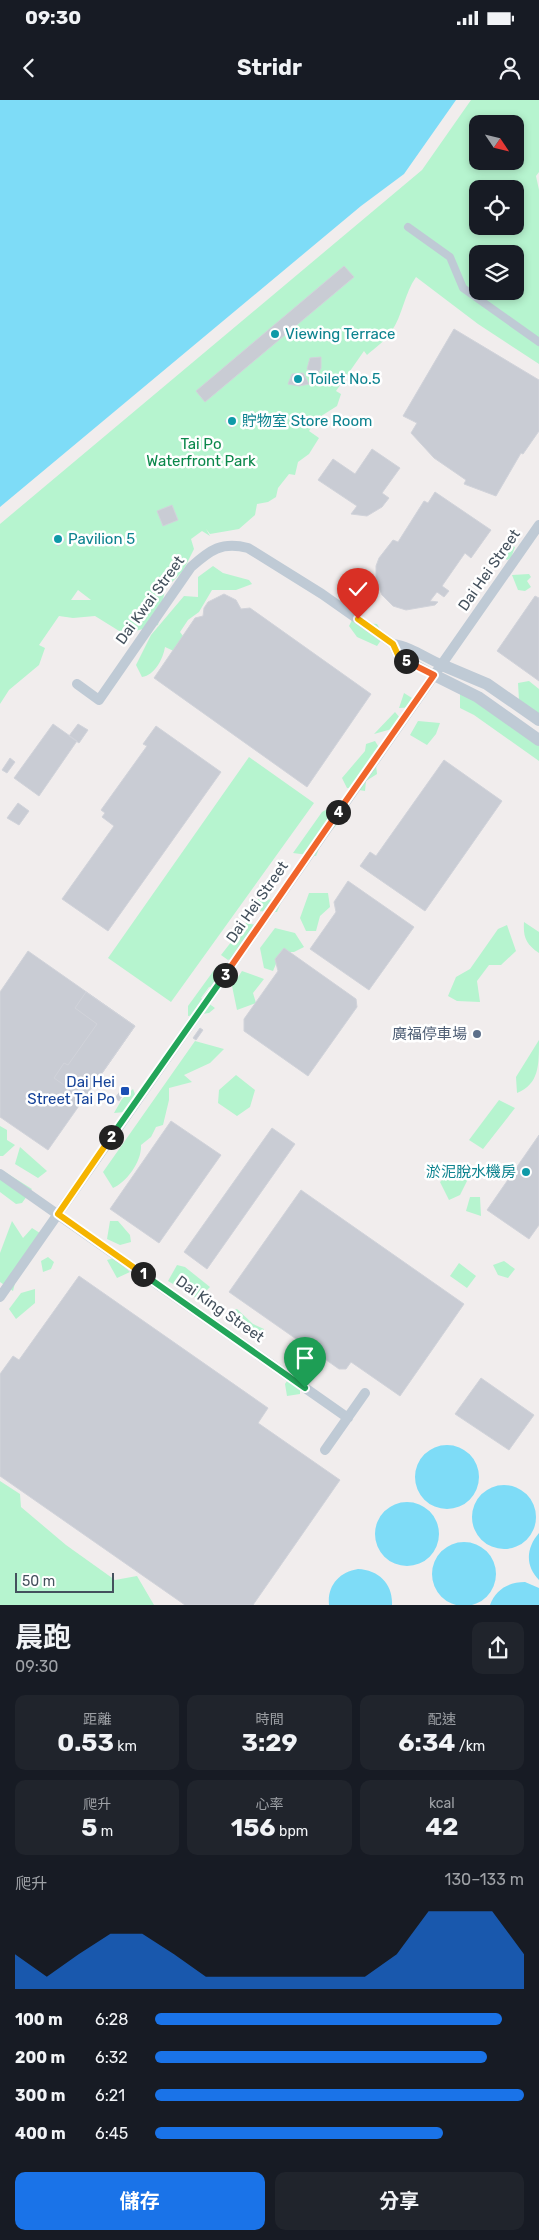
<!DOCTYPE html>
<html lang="zh-TW">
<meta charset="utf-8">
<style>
body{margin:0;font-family:Rubik,"Noto Sans TC",sans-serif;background:#20242c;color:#f1f3f6;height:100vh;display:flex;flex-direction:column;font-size:19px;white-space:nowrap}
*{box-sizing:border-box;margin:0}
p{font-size:16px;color:#9ea1a6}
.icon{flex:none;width:28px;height:28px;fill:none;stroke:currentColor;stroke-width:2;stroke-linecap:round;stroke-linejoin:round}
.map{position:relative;height:1505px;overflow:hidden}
.panel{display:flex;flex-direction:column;background:#171b24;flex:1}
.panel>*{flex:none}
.needle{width:32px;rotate:125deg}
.buttons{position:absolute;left:469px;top:15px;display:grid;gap:10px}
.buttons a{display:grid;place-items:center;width:55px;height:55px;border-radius:10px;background:#171b24;box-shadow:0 2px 8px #0003;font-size:25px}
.scale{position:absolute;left:15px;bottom:12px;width:99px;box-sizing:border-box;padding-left:5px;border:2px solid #44515d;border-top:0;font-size:14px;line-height:18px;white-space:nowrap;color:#44515d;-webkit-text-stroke:4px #fff;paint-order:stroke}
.pin{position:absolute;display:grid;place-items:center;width:42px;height:42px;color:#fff;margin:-51px -21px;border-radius:50% 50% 50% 0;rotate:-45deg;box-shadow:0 0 5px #0007}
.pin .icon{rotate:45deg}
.km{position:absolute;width:25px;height:25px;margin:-12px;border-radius:50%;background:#222;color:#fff;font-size:14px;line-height:25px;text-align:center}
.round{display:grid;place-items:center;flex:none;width:52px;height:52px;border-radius:10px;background:#20242c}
.headline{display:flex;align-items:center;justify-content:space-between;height:85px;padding:0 15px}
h1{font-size:28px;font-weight:700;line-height:38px}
.stats{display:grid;grid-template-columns:repeat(3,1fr);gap:8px;height:85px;padding:5px 15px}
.stats div{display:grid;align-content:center;border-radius:10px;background:#20242c;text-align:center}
.stats b{font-size:25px;font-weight:700}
.stats small{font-size:14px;font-weight:400}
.stats p{font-size:14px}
.chart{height:140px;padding:10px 15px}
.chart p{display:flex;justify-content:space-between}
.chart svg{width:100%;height:90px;margin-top:5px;fill:#1a73e8;opacity:.7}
.primary-button{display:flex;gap:10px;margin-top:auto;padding:10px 15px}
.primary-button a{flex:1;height:58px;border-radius:10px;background:#1a73e8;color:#fff;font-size:20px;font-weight:700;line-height:58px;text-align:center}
.primary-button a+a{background:#20242c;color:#f1f3f6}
ul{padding:0 15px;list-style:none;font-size:16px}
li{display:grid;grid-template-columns:80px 60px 1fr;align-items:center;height:38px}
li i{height:12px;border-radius:6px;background:#1a73e8}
.status{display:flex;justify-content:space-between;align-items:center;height:35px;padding:0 25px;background:#171b24;direction:ltr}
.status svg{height:14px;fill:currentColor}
header{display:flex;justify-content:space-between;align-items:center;height:65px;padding:0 15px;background:#171b24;font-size:22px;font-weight:700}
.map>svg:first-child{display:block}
.green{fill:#b6f4cf;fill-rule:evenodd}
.water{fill:#7edcf7}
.building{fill:#c9ccd4;stroke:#d1d3da}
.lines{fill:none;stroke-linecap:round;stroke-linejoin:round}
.pedestrian{stroke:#bfcad5;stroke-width:8}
.minor{stroke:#bfcad5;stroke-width:10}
.tertiary{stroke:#bfcad5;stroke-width:12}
.split-1-casing{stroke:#fff;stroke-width:10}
.split-2-casing{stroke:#fff;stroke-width:10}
.split-3-casing{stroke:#fff;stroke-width:10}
.split-4-casing{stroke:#fff;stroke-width:10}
.split-5-casing{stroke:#fff;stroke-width:10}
.split-6-casing{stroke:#fff;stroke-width:10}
.split-1{stroke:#22a559;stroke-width:6}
.split-2{stroke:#f5b400;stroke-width:6}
.split-3{stroke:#22a559;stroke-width:6}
.split-4{stroke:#f0652b;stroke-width:6}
.split-5{stroke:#f0652b;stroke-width:6}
.split-6{stroke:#f5b400;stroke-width:6}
.culture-dot{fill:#0f9aa8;stroke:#fff;stroke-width:2}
.service-dot{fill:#5c6f8a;stroke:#fff;stroke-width:2}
.transit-dot{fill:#1a4fb4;stroke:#fff;stroke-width:2}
.labels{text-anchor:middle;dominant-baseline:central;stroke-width:5;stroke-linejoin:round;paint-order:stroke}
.culture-label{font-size:15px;fill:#0d838f;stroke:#fff;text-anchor:start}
.park-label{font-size:15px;fill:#0b884b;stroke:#fff}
.street-label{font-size:15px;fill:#44515d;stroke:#fff}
.service-label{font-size:15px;fill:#4e5e75;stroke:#fff;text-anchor:end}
.transit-label{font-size:15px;fill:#164399;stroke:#fff;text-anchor:end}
</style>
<div class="status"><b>09:30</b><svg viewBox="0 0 49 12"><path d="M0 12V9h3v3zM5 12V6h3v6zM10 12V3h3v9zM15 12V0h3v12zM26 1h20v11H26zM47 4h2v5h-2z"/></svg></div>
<header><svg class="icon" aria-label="back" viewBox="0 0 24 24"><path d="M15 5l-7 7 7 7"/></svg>Stridr<svg class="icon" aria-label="person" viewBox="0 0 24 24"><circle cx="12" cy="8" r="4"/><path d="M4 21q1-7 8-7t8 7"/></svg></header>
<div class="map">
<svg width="539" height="1505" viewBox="0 0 539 1505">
<rect width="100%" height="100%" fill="#f1eded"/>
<path class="green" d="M471 0H539V72L536 76 539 90V264L478 224 416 177C404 194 403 215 391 232 385 241 375 248 367 255L364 251 336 291 341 294 337 306 318 318 309 331 319 338 309 354 298 362 295 375 289 374 278 388 276 397 268 402 257 404 255 415 239 429 210 434 206 429 210 436 202 431 191 439 194 449 183 471 172 482 168 472 163 479 166 485 158 525 124 534 95 516 73 518 59 516 39 545 45 548 39 565 9 590 0 604V424L422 70ZM478 24H515V61H478ZM478 89H515V126H478ZM478 154H515V191H478ZM78 490 91 500H71Z
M504 443 515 447 511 458 507 460 499 450Z
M213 466 223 473 249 480 252 484 236 490H212L199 512 188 520 180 532 186 540 176 552 165 547C163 559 155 575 142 577L136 565 151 535 184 496 198 497V477Z
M529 474 531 477 527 481 531 487 525 491 518 490 512 475Z
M354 516 365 523 377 524 384 536 377 546 357 537 349 526Z
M529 581 539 589V614L519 600 518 583Z
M460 590 539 638V661L474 615 460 608Z
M404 593 420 603 418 607 399 608Z
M395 612 406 625 374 634Z
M418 621 440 623 436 634 427 645 410 635Z
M375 641 383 654 376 665 377 674 366 681 365 691 347 688 342 678 365 651 366 644Z
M249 657 314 703 171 902 108 858Z
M331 707 342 719 322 741 316 756 293 753 322 712Z
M309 793H328L330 807 320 816 316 831H306L300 818Z
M258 799 282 800 277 812 255 811Z
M524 822 539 832V853C526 844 523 837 524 822Z
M246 823 262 826 253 839 241 842 249 850 228 860 221 855Z
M507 825 516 851 501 865H489L477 881 480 902 457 901 448 896 456 877 470 869 498 829Z
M275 828 295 833 304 847 294 852H281L273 871 264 868 260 848Z
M217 866 222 868 219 874 225 884 209 887 201 898 215 908 209 913 188 916V906Z
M242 871 264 879 253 893 256 903 237 910 232 886Z
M539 940C539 966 539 984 517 993L516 977Z
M195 941 224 949 210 963 184 975 192 982 169 988V1000L163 1025 156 1027 151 1037 141 1045C142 1061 127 1082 113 1088L103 1072Z
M236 975 255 990 250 1007 237 1016 218 1003 219 990Z
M133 989 139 1005 136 1011 114 1013 122 999Z
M499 1000 515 1008 483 1049 469 1040Z
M0 1026 7 1030V1040L15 1045 3 1056H0Z
M20 1047 47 1071 38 1078 15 1064Z
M457 1066 469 1077 460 1095 449 1100 440 1082Z
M0 1069 32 1089 22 1103 16 1104 0 1092Z
M470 1097H480L481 1116 466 1111Z
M12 1121 23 1138 32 1128 46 1137 20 1163 13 1191 0 1182V1153Z
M110 1121H118L130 1135 131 1142 120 1145 107 1139Z
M48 1157 54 1162 51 1169 43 1172 41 1161Z
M114 1158 130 1172 117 1178 107 1160Z
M504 1161 515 1169 508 1178 498 1175 493 1165Z
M459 1163 476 1176 467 1188 450 1176Z
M177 1165 185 1167 210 1187 198 1199 168 1181Z
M35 1189V1203L16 1219 9 1209 21 1193Z
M237 1209 253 1224 264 1229V1235L251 1239 247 1233 229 1221 231 1211Z
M303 1251 311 1264 305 1274 292 1264 295 1253Z
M291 1275 300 1280V1294L287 1296 285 1284Z
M0 1381 20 1394 21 1407 66 1445 115 1480 137 1476 154 1505H0Z"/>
<path class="water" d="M0 0H456L404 74 361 106 0 407Z
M415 1377a32 32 0 1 1 64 0a32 32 0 1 1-64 0Z
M472 1417a32 32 0 1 1 64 0a32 32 0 1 1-64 0Z
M375 1434a32 32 0 1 1 64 0a32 32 0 1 1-64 0Z
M539 1433V1480C525 1466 526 1448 539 1433Z
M432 1474a32 32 0 1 1 64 0a32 32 0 1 1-64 0Z
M358 1469C379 1470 393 1484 392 1505H329C327 1486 339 1472 358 1469Z
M525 1482 539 1488V1505H490C496 1489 509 1482 525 1482Z"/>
<path class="building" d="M344 166 354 177 205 302 196 291Z
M454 229 539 280V331L523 354 521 353 496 396 464 384 466 380 434 358 411 333 417 323 403 316Z
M321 257V268L317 276 307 269 310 258Z
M303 273 309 284 299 286 288 284 292 274Z
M233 315 238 322 231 328 225 321Z
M372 349 400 368 382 393 389 398 382 407 367 416 351 414 357 406 318 380 333 359 355 374Z
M435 392 491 430 471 458 465 453 442 486 449 491 444 497 437 492 430 501 438 502 435 505 406 510 393 506 382 495 376 481V466L379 458 393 440 398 442 424 401 428 403Z
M172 405 178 420 163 426 157 411Z
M59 433 65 440 58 446 52 439Z
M224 494 236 500 241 509 250 508 371 594 307 687 154 578 195 518 203 516 204 508 208 502Z
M535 496 539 498V581L497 551Z
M53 624 77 641 39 696 14 678Z
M78 624 88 630 79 643 69 636Z
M156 626 221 672 108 831 62 799 114 726 102 717 105 713 101 710 147 646 143 644Z
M10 658 15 662 7 673 2 670Z
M444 660 502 701 425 811 360 766 370 752 376 756Z
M18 703 29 711 19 725 7 718Z
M348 781 414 827 369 890 310 849 336 812 334 802Z
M284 848 356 899 357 907 308 976 244 931V919L278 871 275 859Z
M28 851 135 926 48 1050 0 1017V892Z
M86 892 135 926 84 999 54 978 64 963 68 965 97 924 75 908Z
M200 928 203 930 196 940 193 938Z
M122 989 125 991 119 1001 115 998Z
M171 1021 221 1055 159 1143 110 1109Z
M272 1028 295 1044 207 1169 184 1152Z
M539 1035V1125L529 1139 487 1110Z
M301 1090 464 1204 400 1296 351 1262 346 1269H339L229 1192Z
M79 1176 268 1308 258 1323 340 1380 253 1505H185L0 1376V1274L13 1256 19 1260Z
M481 1278 534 1315 509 1350 455 1314Z"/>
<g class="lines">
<path class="pedestrian" d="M408 127 450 157 463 188 539 242"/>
<path class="minor" d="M393 544 398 555 434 575
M77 584 99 600 191 467C210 450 222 441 248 448L322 494 393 544C409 546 426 558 442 565
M0 1074 348 1318
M0 1197 539 425
M325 1350 365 1293"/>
<path class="tertiary" d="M442 565 487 584 539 620
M434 575 478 597 539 640"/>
</g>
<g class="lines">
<g class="split-1-casing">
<path id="split-1" d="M143 1174 305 1288"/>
</g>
<g class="split-2-casing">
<path id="split-2" d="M111 1037 58 1114 143 1174"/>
</g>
<g class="split-3-casing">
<path id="split-3" d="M111 1037 225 875"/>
</g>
<g class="split-4-casing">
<path id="split-4" d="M225 875 338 712"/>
</g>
<g class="split-5-casing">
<path id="split-5" d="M338 712 434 575 406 561"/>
</g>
<g class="split-6-casing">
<path id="split-6" d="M358 519 393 544 398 555 406 561"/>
</g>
<use href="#split-1" class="split-1"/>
<use href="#split-2" class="split-2"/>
<use href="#split-3" class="split-3"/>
<use href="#split-4" class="split-4"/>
<use href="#split-5" class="split-5"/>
<use href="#split-6" class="split-6"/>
</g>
<g class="culture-dot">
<circle cx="275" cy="234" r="5"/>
<circle cx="298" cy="279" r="5"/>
<circle cx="232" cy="321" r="5"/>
<circle cx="58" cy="439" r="5"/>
<circle cx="526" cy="1072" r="5"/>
</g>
<circle class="service-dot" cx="477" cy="934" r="5"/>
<rect class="transit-dot" x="120" y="986" width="10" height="10" rx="2.5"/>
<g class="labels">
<g class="culture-label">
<text x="285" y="234">Viewing Terrace</text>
<text x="308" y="279">Toilet No.5</text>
<text x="242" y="321">貯物室 Store Room</text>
<text x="68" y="439">Pavilion 5</text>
<text x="516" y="1072" text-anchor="end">淤泥脫水機房</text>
</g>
<g class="park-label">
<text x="201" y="344">Tai Po<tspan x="201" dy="17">Waterfront Park</tspan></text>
</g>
<g class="street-label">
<text transform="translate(489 470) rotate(-55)">Dai Hei Street</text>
<text transform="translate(150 500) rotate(-54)">Dai Kwai Street</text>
<text transform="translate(257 802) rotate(-55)">Dai Hei Street</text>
<text transform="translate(220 1209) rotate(35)">Dai King Street</text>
</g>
<g class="service-label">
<text x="467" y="934">廣福停車場</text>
</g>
<g class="transit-label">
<text x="115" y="982">Dai Hei<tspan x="115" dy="17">Street Tai Po</tspan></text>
</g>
</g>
</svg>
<div class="buttons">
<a><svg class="needle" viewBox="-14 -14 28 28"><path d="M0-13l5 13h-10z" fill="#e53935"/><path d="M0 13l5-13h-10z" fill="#9ea1a6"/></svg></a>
<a><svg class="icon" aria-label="locate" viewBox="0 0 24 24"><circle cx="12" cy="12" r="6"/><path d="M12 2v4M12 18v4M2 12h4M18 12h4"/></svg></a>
<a><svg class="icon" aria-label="layers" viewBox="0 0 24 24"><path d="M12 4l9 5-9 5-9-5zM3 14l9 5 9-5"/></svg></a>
</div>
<div class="scale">50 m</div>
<div class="pin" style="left:305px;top:1288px;background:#1e9e55"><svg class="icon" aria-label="arrive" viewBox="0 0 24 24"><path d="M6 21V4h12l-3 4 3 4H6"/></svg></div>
<div class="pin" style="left:358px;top:519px;background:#d93025"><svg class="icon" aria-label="check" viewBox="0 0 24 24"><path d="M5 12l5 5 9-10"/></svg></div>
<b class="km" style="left:143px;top:1174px">1</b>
<b class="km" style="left:111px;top:1037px">2</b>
<b class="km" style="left:225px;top:875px">3</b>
<b class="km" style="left:338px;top:712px">4</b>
<b class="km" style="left:406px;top:561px">5</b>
</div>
<section class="panel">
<div class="headline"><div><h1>晨跑</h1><p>09:30</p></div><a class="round"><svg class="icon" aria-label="share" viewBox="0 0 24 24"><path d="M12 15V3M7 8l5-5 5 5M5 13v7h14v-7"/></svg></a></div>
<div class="stats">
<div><p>距離</p><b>0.53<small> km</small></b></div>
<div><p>時間</p><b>3:29</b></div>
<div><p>配速</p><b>6:34<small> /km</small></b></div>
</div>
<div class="stats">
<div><p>爬升</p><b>5<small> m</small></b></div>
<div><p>心率</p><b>156<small> bpm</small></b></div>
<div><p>kcal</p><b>42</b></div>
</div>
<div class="chart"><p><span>爬升</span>130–133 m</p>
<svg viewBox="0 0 160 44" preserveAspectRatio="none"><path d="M0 44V27L10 38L20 27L30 17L40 17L50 27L60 38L70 38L80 38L90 38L100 38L110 38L120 27L130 6L140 6L150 6L160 27V44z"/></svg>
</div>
<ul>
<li><b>100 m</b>6:28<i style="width:94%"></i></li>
<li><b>200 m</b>6:32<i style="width:90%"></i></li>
<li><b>300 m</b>6:21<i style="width:100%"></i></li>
<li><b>400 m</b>6:45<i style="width:78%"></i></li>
</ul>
<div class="primary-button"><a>儲存</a><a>分享</a></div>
</section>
